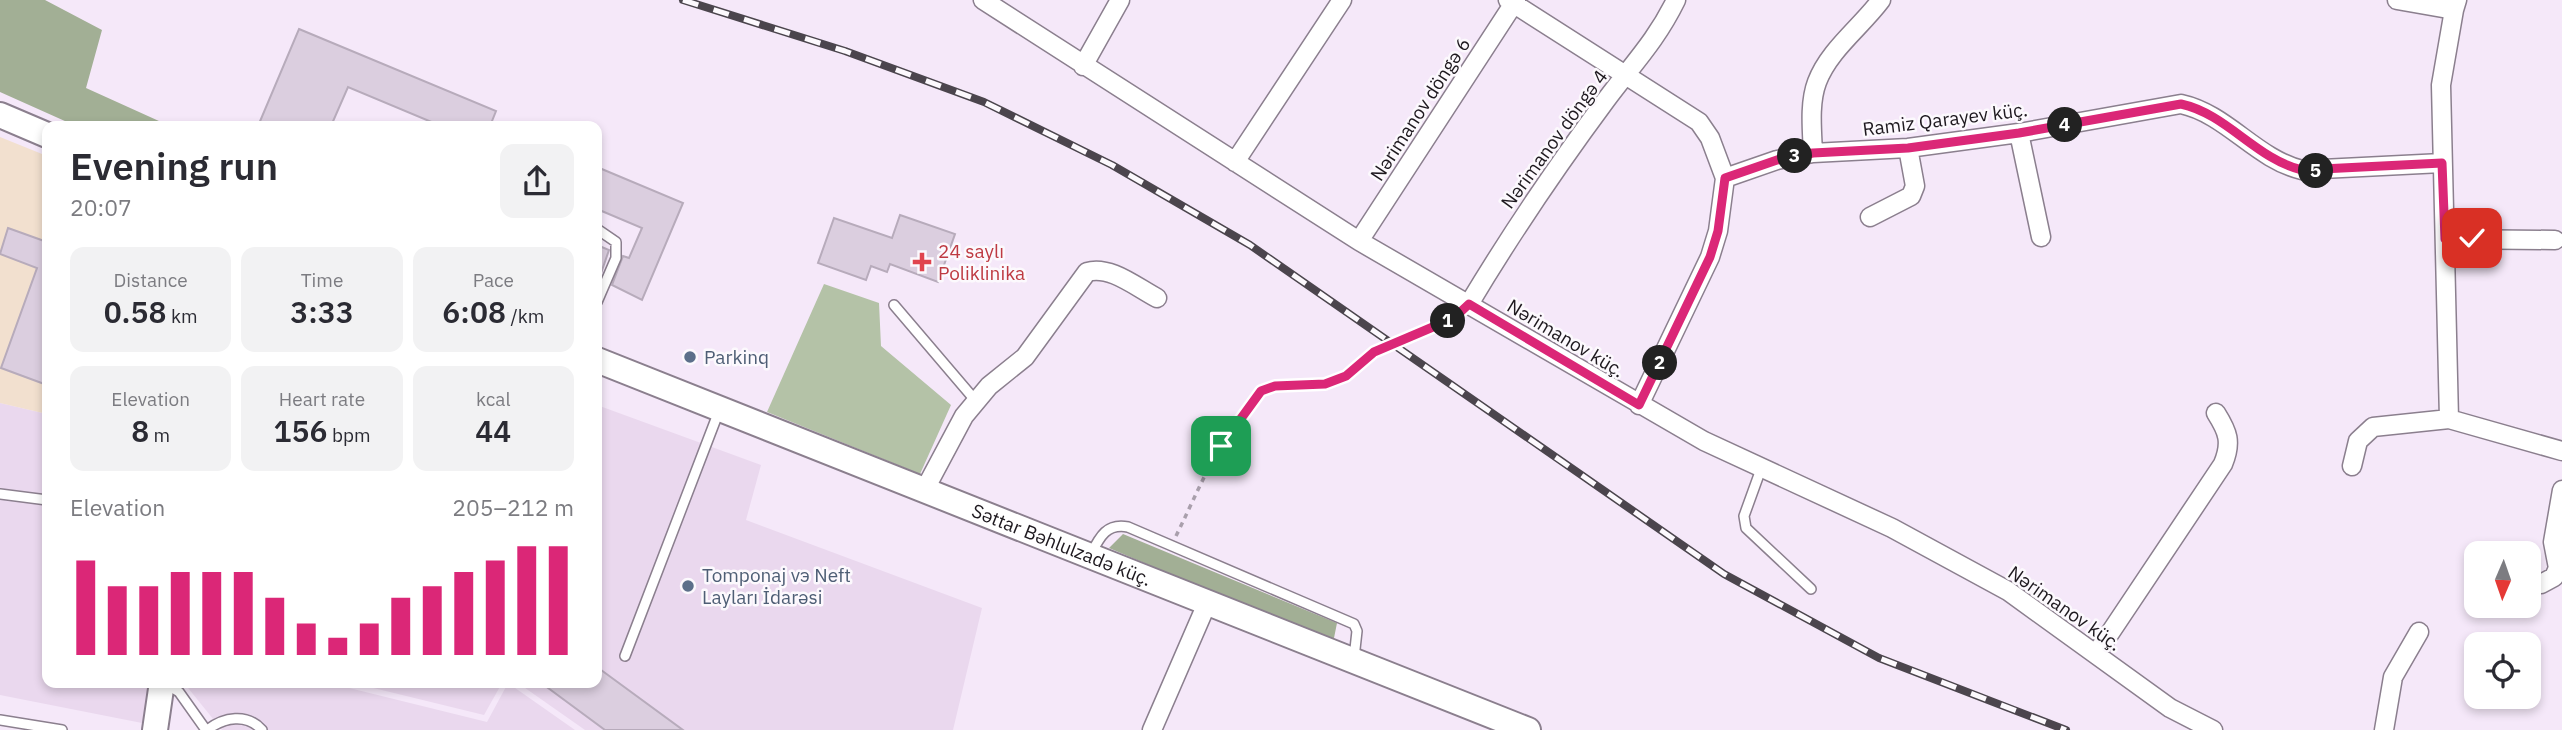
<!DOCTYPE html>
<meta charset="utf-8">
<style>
body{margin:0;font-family:"IBM Plex Sans",sans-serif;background:#f2f2f3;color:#2b2b33;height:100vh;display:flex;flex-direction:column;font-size:26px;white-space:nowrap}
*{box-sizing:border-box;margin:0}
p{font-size:23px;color:#7c7c81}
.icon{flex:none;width:38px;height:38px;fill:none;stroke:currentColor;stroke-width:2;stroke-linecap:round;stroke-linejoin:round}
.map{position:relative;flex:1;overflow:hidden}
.details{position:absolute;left:42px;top:121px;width:560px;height:567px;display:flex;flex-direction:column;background:#fff;border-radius:14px;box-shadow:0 4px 10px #0003}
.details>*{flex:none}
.needle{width:46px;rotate:182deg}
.tools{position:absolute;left:2464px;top:541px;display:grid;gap:14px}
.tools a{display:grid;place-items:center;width:77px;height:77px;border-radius:14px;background:#fff;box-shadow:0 4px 10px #0003;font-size:35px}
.pin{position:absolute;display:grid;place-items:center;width:60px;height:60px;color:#fff;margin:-30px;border-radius:14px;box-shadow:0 4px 10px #0006}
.km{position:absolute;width:35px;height:35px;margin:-18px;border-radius:50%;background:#222;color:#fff;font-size:19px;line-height:35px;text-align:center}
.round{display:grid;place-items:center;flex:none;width:74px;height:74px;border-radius:14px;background:#f2f2f3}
.overview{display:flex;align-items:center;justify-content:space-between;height:119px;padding:0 28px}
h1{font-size:38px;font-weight:600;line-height:52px}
.stats{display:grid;grid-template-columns:repeat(3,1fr);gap:10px;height:119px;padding:7px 28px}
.stats div{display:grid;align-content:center;border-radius:14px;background:#f2f2f3;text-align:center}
.stats b{font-size:30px;font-weight:600}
.stats small{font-size:19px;font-weight:400}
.stats p{font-size:19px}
.chart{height:196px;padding:14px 28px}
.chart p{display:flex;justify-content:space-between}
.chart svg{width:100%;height:126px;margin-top:7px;stroke:#db2777;stroke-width:6}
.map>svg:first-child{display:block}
.built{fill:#ead8ee}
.education{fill:#f2e0cf}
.green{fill:#b4c2a7}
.forest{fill:#a2af95}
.building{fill:#dbcedf;stroke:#b7abbb;stroke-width:2}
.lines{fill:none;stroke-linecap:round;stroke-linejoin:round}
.lane-casing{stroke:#8b7f8e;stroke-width:12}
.street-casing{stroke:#8b7f8e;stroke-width:21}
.secondary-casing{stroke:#8b7f8e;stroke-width:28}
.path{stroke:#a99fac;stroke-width:3.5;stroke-dasharray:5 5;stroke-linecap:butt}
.lane{stroke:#fff;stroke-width:9}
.street{stroke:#fff;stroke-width:18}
.secondary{stroke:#fff;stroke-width:24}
.rail-casing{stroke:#4b454d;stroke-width:8}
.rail{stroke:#fcf9fd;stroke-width:5;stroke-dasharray:16;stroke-linecap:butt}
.route-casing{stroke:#fff;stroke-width:14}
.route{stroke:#db2777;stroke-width:9}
.health-dot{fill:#e0444e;stroke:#fcf9fd;stroke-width:2.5}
.service-dot{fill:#5c6f8a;stroke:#fcf9fd;stroke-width:2.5}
.labels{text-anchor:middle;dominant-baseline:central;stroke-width:5;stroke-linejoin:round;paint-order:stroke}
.street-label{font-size:19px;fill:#1e191f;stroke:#fcf9fd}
.health-label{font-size:19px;fill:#be3a42;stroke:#fcf9fd;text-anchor:start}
.service-label{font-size:19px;fill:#4e5e75;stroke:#fcf9fd;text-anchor:start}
</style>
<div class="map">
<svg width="2562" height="730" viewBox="0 0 2562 730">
<rect width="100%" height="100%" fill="#f5e8f9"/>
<path class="built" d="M0 403 47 414V682L149 683 142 723 0 695Z
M597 405 761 465 746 520 982 608 953 730H585L518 683 597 682Z
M184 683H329L487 722 508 683 575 730H222Z
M353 683 502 682V683L484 715Z"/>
<path class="education" d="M0 137 47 156V414L0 403Z"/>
<path class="green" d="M824 284 879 303 881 346 951 405 920 474 767 412Z"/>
<path class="forest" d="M0 0H45L102 30 86 88 170 126H76L0 92Z
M1123 534 1337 623 1333 643 1109 548Z"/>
<path class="building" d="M299 29 496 111 490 126H441L348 87 331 126H258Z
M597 167 683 203 642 300 612 285 623 256 629 258 642 228 597 209Z
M900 215 955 234 938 282 890 264 887 272 871 266 866 280 818 263 834 218 892 238Z
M8 228 47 242V385L1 368 37 268 0 254Z
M597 245 609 250 599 279 597 278Z
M597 667 683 730H605L540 682H597Z"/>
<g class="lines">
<g class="lane-casing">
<path id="lane" d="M597 229 616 242V258L597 302
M894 305 975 400
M1761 469 1744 516 1746 528 1811 589
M0 494 47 500
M1091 554C1100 536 1107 523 1128 527L1354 624 1357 631 1354 658
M625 656 719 411
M164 683 179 692 206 730
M0 720 62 730
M207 730C224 717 247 713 262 730"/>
</g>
<g class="street-casing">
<path id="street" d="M983 0 1359 241 1704 441 1892 528 2008 591 2170 708 2213 730
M1508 0 1699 122 1710 138 1725 178 1777 160 1813 153 1908 148 2019 133 2181 104C2227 114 2256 159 2302 170L2442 163
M2397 0 2454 10 2457 0
M1083 66 1120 0
M2019 133 2041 237
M1813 153C1812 130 1809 103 1817 82 1829 50 1861 27 1881 0
M1235 162 1342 0
M1870 217 1911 196 1915 186 1908 148
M2445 239 2555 240
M1359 241 1516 0
M1469 304C1511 234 1557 166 1606 100 1632 65 1656 41 1676 0
M1639 405 1710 257 1718 231 1725 178
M2449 419 2441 85 2454 10
M2352 466 2358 441 2373 427 2449 419 2562 451
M924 491 964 416 989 386 1025 357 1087 272C1110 265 1136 287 1157 298
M2541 584 2554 577 2558 568 2553 542 2562 490
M2096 654 2223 464C2232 442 2228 432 2216 413
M1152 730 1208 601
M2384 730 2393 677 2419 632"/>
</g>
<g class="secondary-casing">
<g id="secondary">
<path d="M0 115 47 135"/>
<path id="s1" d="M597 360 1528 730"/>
<path d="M155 730 162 682"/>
</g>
</g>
<path class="path" d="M1176 536C1194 500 1229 416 1259 393 1278 379 1306 389 1327 383 1348 377 1358 361 1376 351 1401 338 1429 329 1455 318"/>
<use href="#lane" class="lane"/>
<use href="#street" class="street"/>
<use href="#secondary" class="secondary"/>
<g class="rail-casing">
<path id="rail" d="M683 0 845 51 984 102 1112 165 1250 245 1724 574 1879 658 2066 730"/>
</g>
<use href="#rail" class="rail"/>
</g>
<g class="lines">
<g class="route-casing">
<path id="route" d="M1221 446 1261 391 1275 386 1325 384 1346 376 1374 352 1454 318 1469 304 1639 405 1710 257 1718 231 1725 178 1777 160 1813 153 1908 148 2019 133 2181 104C2227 114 2256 159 2302 170L2442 163 2445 239 2472 238"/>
</g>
<use href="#route" class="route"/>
</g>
<path class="health-dot" d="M918.5 251.5h7v7h7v7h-7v7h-7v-7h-7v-7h7z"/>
<g class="service-dot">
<circle cx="690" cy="357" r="7"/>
<circle cx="688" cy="586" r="7"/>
</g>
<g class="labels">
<g class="street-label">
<text transform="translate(1420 109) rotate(-57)">Nərimanov döngə 6</text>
<text transform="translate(1945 119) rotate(-7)">Ramiz Qarayev küç.</text>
<text transform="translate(1554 139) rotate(-54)">Nərimanov döngə 4</text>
<text transform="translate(1566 338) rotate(31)">Nərimanov küç.</text>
<text stroke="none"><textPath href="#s1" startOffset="500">Səttar Bəhlulzadə küç.</textPath></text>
<text transform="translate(2065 608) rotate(35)">Nərimanov küç.</text>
</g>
<g class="health-label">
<text x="938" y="251">24 saylı<tspan x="938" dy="22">Poliklinika</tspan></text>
</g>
<g class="service-label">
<text x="704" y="357">Parkinq</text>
<text x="702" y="575">Tomponaj vэ Neft<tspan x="702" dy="22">Layları İdarəsi</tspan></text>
</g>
</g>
</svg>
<div class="tools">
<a><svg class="needle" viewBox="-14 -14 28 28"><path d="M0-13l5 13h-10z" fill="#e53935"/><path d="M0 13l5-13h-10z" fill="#7c7c81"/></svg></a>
<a><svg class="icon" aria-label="locate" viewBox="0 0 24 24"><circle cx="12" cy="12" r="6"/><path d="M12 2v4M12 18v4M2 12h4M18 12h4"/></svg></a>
</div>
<div class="pin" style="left:1221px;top:446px;background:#1e9e55"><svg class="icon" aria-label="arrive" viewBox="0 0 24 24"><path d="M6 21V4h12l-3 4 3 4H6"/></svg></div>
<div class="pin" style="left:2472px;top:238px;background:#d93025"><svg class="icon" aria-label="check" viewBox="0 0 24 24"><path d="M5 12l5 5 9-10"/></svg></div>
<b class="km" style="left:1448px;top:321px">1</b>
<b class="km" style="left:1660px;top:363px">2</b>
<b class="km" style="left:1795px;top:156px">3</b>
<b class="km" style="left:2065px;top:125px">4</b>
<b class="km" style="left:2316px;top:171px">5</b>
<section class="details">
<div class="overview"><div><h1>Evening run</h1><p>20:07</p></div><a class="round"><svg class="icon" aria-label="share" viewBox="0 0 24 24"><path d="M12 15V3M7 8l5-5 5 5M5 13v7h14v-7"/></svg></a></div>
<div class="stats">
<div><p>Distance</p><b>0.58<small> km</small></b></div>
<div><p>Time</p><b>3:33</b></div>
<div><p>Pace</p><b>6:08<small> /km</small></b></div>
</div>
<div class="stats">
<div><p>Elevation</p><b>8<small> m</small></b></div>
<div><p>Heart rate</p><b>156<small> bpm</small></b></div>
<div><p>kcal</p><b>44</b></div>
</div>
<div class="chart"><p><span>Elevation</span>205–212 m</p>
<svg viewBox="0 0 160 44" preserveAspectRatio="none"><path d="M5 44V11M15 44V20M25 44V20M35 44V15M45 44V15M55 44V15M65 44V24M75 44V33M85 44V38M95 44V33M105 44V24M115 44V20M125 44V15M135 44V11M145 44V6M155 44V6"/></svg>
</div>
</section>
</div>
